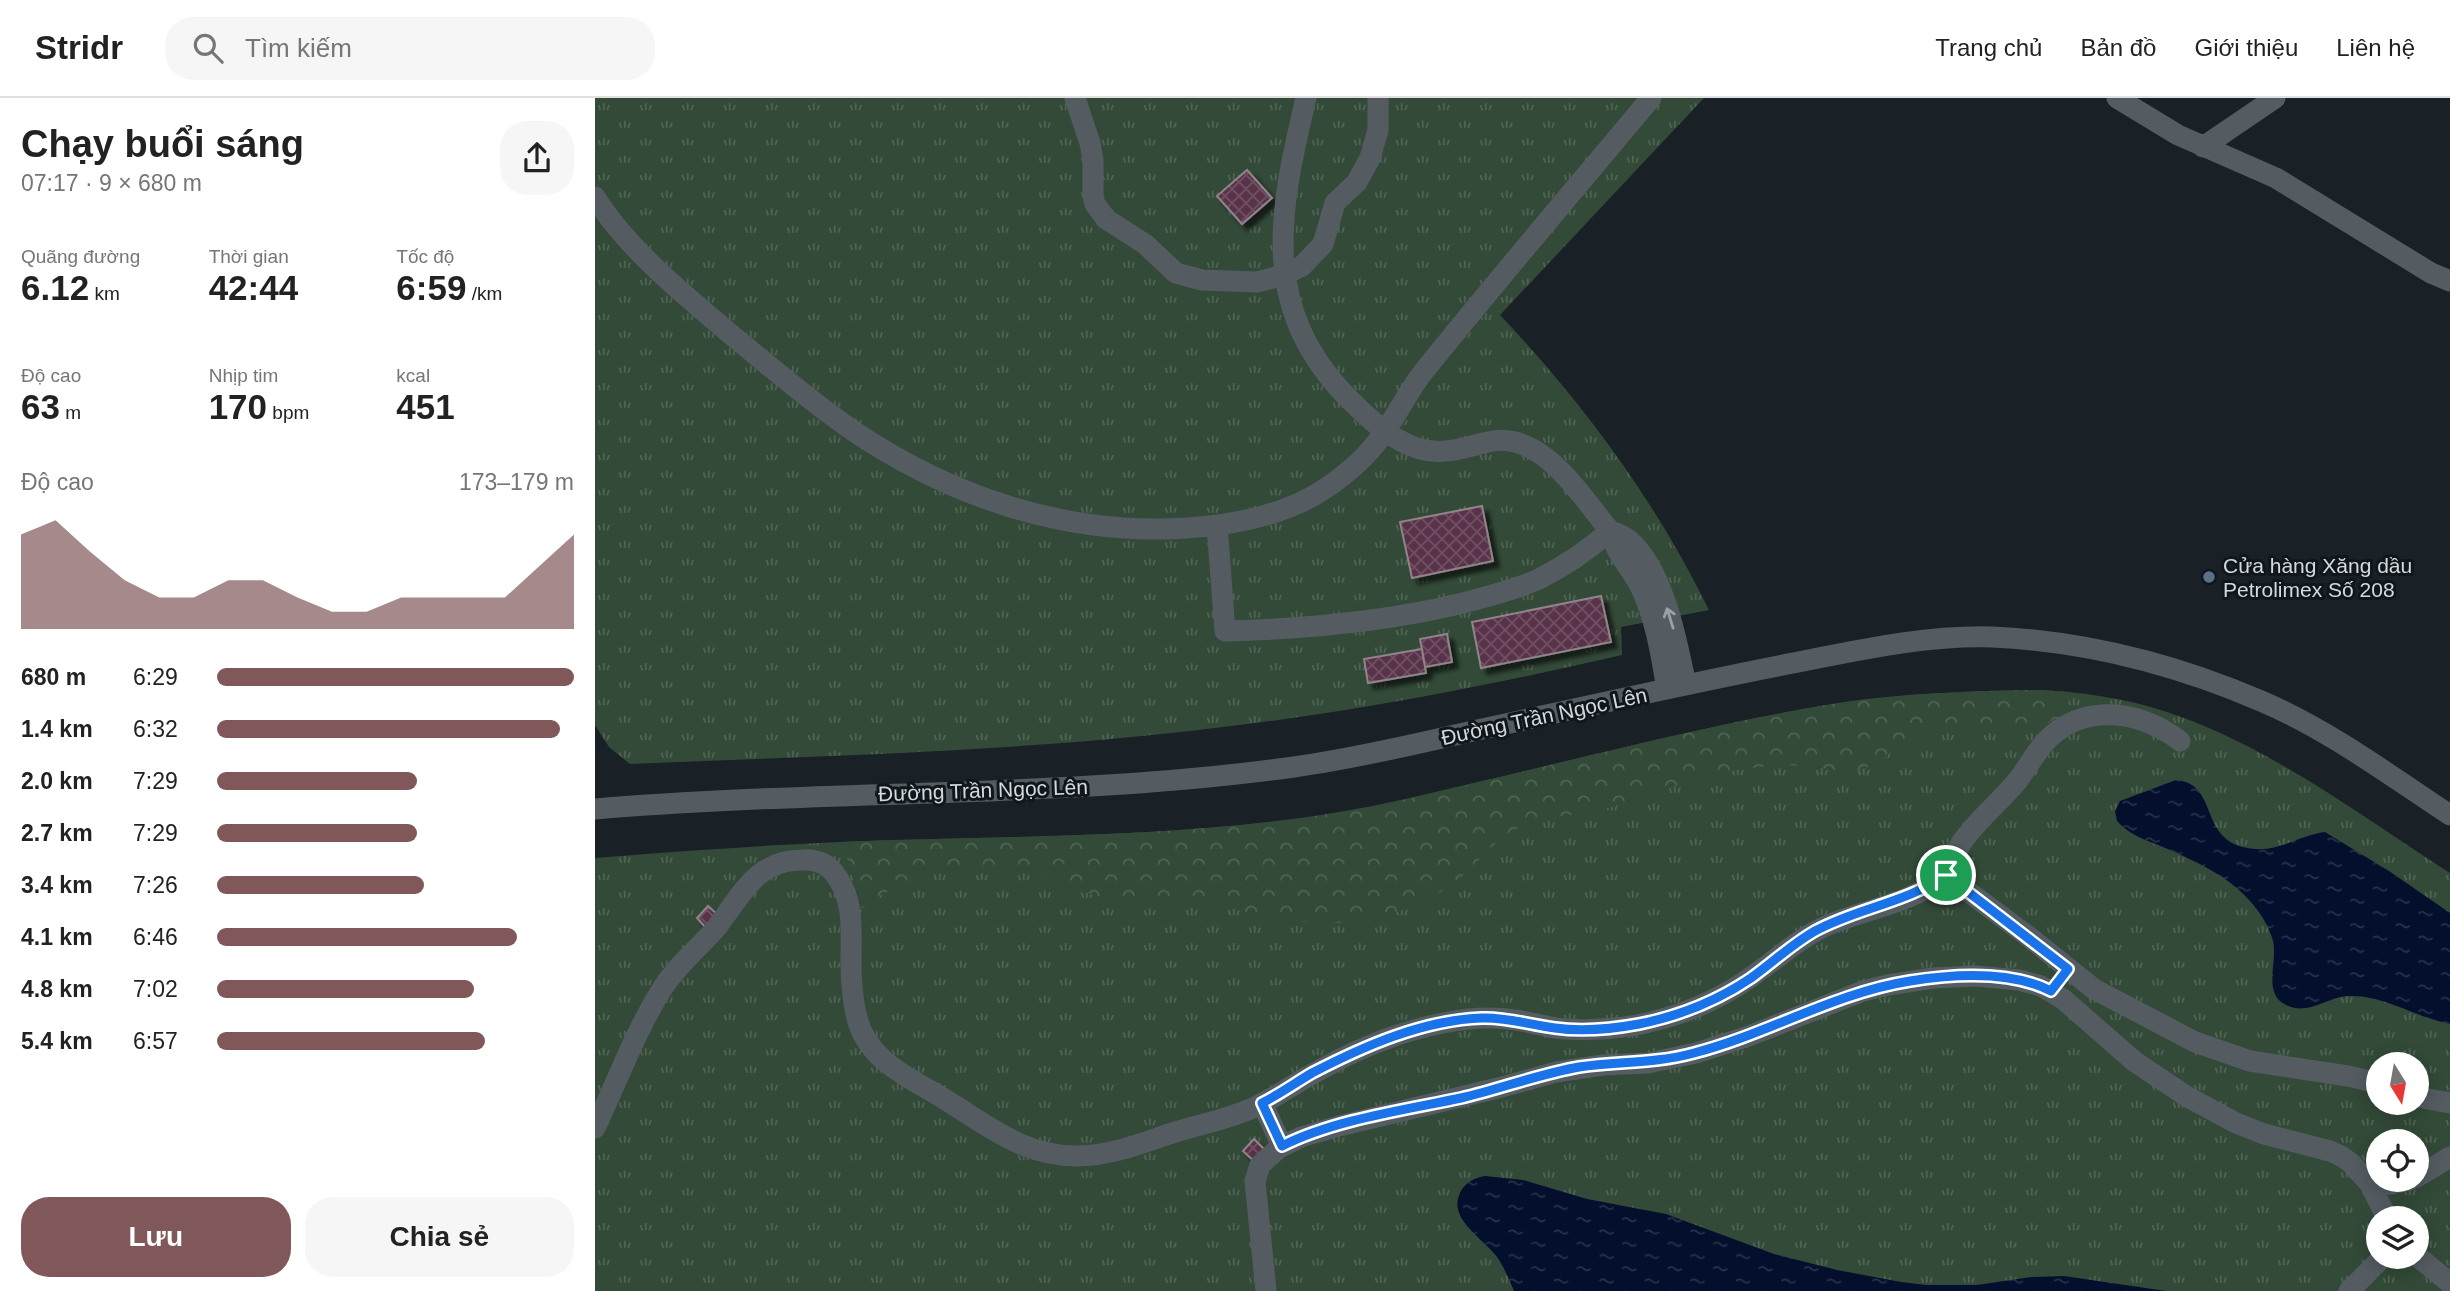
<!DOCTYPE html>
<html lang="vi">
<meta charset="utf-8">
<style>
body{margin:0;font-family:Helvetica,sans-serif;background:#f6f6f6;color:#222;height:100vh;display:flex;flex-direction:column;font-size:26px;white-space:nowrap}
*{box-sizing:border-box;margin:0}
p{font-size:23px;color:#767676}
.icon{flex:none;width:38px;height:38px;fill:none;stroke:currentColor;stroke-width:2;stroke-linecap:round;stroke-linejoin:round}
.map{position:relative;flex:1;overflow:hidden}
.panel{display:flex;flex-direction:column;background:#fff;width:595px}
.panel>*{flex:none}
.needle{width:46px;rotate:169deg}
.controls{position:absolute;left:1771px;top:954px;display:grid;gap:14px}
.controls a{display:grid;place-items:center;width:63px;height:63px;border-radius:50%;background:#fff;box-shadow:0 4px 18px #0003;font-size:35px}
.pin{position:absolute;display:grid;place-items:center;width:60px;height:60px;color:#fff;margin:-30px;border:4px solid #fff;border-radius:50%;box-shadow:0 2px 7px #0007}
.round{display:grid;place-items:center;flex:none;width:74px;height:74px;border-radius:28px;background:#f6f6f6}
.overview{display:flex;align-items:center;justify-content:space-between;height:119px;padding:0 21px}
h1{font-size:38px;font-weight:600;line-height:52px}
.stats{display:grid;grid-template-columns:repeat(3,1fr);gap:10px;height:119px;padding:7px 21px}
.stats div{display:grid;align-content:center}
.stats b{font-size:35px;font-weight:600}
.stats small{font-size:19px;font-weight:400}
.stats p{font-size:19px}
.chart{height:196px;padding:14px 21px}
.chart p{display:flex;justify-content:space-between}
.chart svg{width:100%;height:126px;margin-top:7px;fill:#815859;opacity:.7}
.button{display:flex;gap:14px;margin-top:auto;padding:14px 21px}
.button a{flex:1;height:80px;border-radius:28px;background:#815859;color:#fff;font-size:28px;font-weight:600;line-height:80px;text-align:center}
.button a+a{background:#f6f6f6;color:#222}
ul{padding:0 21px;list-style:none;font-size:23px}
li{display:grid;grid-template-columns:112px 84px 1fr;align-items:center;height:52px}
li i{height:18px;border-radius:9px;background:#815859}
header{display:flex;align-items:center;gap:42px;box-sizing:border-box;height:98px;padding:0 35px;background:#fff;border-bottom:2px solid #e0e0e0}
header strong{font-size:33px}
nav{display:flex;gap:38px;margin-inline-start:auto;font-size:24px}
.search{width:490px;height:63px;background:#f6f6f6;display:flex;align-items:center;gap:18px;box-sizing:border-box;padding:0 24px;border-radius:28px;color:#767676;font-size:26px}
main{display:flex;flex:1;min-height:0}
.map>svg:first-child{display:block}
.grass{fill:url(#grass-tufts);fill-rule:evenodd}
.forest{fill:url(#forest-crowns)}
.water{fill:url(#water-ripples)}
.building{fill:url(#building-cross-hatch);stroke:#8f848a;stroke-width:2;filter:url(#shadow)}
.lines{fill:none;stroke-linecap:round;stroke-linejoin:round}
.minor{stroke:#545c62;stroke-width:21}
.oneway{stroke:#9ba1a6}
.route-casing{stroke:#fff;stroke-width:14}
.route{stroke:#1a73e8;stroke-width:9}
.service-dot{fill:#5c6f8a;stroke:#10171c;stroke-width:2.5}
.labels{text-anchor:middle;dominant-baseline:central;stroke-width:6;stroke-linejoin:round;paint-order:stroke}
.poi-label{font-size:21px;fill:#d5d9dd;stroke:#10171c;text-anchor:start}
.street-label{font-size:21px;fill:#d5d9dd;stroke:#10171c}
</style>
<header>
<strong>Stridr</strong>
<div class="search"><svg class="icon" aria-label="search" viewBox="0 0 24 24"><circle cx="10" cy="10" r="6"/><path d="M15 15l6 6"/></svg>Tìm kiếm</div>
<nav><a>Trang chủ</a><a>Bản đồ</a><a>Giới thiệu</a><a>Liên hệ</a></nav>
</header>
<main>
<section class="panel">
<div class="overview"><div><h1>Chạy buổi sáng</h1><p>07:17 · 9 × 680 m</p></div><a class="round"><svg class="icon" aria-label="share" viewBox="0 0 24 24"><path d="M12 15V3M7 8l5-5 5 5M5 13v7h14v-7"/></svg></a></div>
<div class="stats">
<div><p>Quãng đường</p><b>6.12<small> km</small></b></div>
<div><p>Thời gian</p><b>42:44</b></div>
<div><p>Tốc độ</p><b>6:59<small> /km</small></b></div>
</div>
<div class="stats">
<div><p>Độ cao</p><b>63<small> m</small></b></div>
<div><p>Nhịp tim</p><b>170<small> bpm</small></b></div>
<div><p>kcal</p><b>451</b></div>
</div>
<div class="chart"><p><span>Độ cao</span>173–179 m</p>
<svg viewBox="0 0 160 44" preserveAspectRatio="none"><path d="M0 44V11L10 6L20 17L30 27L40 33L50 33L60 27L70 27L80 33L90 38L100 38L110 33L120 33L130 33L140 33L150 22L160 11V44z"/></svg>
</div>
<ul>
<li><b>680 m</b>6:29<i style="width:100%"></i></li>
<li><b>1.4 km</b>6:32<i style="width:96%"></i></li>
<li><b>2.0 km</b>7:29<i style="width:56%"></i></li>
<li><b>2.7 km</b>7:29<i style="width:56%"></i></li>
<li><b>3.4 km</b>7:26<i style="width:58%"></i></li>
<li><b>4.1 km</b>6:46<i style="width:84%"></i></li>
<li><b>4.8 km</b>7:02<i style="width:72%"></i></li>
<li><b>5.4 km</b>6:57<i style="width:75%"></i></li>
</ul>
<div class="button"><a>Lưu</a><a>Chia sẻ</a></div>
</section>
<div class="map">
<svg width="1855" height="1193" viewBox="0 0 1855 1193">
<defs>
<pattern id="grass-tufts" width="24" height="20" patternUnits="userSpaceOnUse" patternTransform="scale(1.75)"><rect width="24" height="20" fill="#334a38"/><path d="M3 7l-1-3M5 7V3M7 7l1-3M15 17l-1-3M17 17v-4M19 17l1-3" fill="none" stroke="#506454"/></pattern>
<pattern id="forest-crowns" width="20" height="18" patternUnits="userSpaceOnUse" patternTransform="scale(1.75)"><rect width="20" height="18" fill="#334a38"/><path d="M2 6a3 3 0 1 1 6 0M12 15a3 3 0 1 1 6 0" fill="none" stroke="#506454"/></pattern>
<pattern id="water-ripples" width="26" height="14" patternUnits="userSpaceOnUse" patternTransform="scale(1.75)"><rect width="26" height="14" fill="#030f2d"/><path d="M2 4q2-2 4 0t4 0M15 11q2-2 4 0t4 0" fill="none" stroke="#27314b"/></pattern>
<pattern id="building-cross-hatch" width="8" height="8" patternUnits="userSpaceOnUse" patternTransform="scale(1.75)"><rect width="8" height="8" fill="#593349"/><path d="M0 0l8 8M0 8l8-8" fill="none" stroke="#705063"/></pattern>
<filter id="shadow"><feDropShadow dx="6" dy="6" stdDeviation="2" flood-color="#0009"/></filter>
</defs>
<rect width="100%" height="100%" fill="#192026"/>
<path class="grass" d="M0 0H1109L905 217C989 306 1060 402 1114 512L1026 529 1027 557C885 590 741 617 595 633 410 654 222 658 35 666L14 649 0 627Z
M1444 592C1486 594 1529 600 1569 613 1674 647 1764 717 1855 775V1193H0V760C100 752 200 745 300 742 441 738 584 738 724 718 782 709 839 694 896 681 998 657 1100 631 1203 612 1283 597 1363 593 1444 592ZM1783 966H1822V1004H1783ZM1783 1043H1822V1082H1783ZM1783 1120H1822V1158H1783Z"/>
<path class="forest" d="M1444 592 1476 594 1469 620C1450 625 1432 629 1412 629 1384 629 1358 624 1330 634 1306 643 1282 671 1258 673 1243 675 1229 669 1214 668 1195 667 1175 668 1156 670 1102 676 1060 698 1009 711 982 718 954 717 928 728 900 739 886 762 865 780 830 810 779 825 734 825 709 825 682 822 658 816 639 812 621 805 602 802 570 797 539 805 507 799 494 796 482 792 470 787 456 782 444 772 429 769 417 767 404 771 391 771 338 774 310 778 266 811L258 773 244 744C418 737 595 742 767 710 809 703 850 692 892 682 1008 655 1125 624 1243 605 1310 595 1377 593 1444 592Z"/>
<path class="water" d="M1581 682C1627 686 1600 747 1661 751 1684 753 1706 737 1730 734L1794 773 1855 815V926C1820 919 1788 896 1752 898 1730 900 1713 918 1691 907 1667 896 1683 864 1678 843 1674 828 1665 814 1654 802 1631 776 1599 763 1568 749 1551 742 1534 737 1522 723L1520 713 1525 703Z
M890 1078 928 1082 992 1101 1071 1116 1179 1156 1242 1172 1306 1184 1331 1187H1382L1436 1179 1469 1178 1571 1193H919C914 1181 909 1169 902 1159 888 1139 849 1120 867 1091 873 1083 880 1080 890 1078Z"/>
<path class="building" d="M652 72 677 100 647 126 622 98Z
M887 408 898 463 817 480 805 424Z
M1006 498 1016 544 886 570 877 524Z
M852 536 857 564 830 569 825 541Z
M827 551 831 575 773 585 769 561Z
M113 808 123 817 111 830 102 820Z
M659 1041 670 1052 659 1063 648 1053Z"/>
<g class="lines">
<path class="minor" d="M480 0 495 45 498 62V98L500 106 511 121 550 146 581 175 607 182 662 184 689 177 707 168 728 146 740 105 762 84 775 60 783 32V0
M1522 0 1583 37 1681 80 1836 175 1855 183
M1608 49 1680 0
M0 99C31 150 93 200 139 239 178 271 216 304 257 332 356 399 471 438 592 430 639 427 688 418 728 392 751 377 772 359 788 336 803 316 813 293 829 273 903 181 980 91 1056 0
M622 427 630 533C710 531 790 524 868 505 894 498 920 492 944 481 970 468 993 452 1015 433 987 399 948 335 898 343 872 348 852 358 825 351 798 343 775 322 756 303 663 211 684 114 711 0
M1072 591C1066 557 1061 522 1046 490 1035 468 1021 457 1015 433 1021 435 1029 438 1034 442 1069 472 1082 544 1091 587
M0 711C233 691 468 701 699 669 756 661 813 648 869 635 975 612 1081 588 1188 567 1256 554 1327 537 1397 539 1489 543 1582 567 1666 603 1734 632 1794 677 1855 717
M1351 777 1433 838 1499 891 1600 944 1655 963 1753 978 1783 985
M1822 999 1855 1005
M667 1005 687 1048
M0 1030C22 984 40 934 67 891 82 867 104 850 122 829 146 798 161 762 207 762 222 761 234 766 242 779 259 804 256 830 256 859 256 879 257 901 262 920 273 964 316 980 351 1002 393 1028 429 1058 481 1058 513 1058 542 1047 571 1037 601 1027 632 1022 660 1009 679 1000 696 988 714 978 755 954 801 934 848 925 872 920 895 918 920 922 937 924 953 930 970 931 1035 936 1104 916 1156 879 1182 861 1204 840 1233 827 1265 813 1323 803 1347 779 1356 771 1360 755 1367 744 1383 721 1405 704 1423 682 1433 669 1441 653 1453 641 1491 604 1546 613 1585 643
M1822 1079 1855 1059
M1777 1090 1815 1082
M1822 1158 1855 1185
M671 1193 660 1083 665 1067 684 1050 706 1039 744 1028 903 990 961 974 1008 967 1053 965 1101 955 1151 939 1268 893 1293 887 1338 880 1381 878 1424 882 1446 888 1468 901 1539 963 1591 998 1641 1025 1669 1036 1735 1053 1746 1058 1756 1065 1775 1086 1792 1120
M1754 1193 1789 1158"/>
</g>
<defs><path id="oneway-shaft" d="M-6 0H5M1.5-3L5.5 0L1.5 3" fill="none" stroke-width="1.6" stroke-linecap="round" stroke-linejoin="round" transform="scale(1.75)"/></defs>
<use class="oneway" href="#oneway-shaft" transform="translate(1075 520) rotate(-107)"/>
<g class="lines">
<g class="route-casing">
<path id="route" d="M1351 777 1473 871 1456 893C1415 872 1359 876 1315 883 1239 895 1173 936 1099 955 1059 966 1024 963 984 969 944 976 905 991 866 1000 809 1012 738 1022 687 1048L667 1005C685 996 700 985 717 975 769 948 828 922 887 920 912 919 935 927 960 930 988 934 1017 931 1044 926 1084 918 1122 903 1156 880 1177 865 1197 846 1220 833 1262 810 1311 805 1351 777Z"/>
</g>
<use href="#route" class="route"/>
</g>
<circle class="service-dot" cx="1614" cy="479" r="7"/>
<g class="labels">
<g class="poi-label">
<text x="1628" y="467">Cửa hàng Xăng dầu<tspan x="1628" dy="24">Petrolimex Số 208</tspan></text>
</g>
<g class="street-label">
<text transform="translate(949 618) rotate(-12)">Đường Trần Ngọc Lên</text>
<text transform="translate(388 692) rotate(-2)">Đường Trần Ngọc Lên</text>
</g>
</g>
</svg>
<div class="controls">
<a><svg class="needle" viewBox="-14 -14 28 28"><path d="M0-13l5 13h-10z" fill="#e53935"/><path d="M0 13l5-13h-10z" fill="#767676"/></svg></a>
<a><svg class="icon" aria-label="locate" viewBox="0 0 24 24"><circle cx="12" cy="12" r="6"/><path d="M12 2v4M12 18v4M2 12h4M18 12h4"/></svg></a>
<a><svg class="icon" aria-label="layers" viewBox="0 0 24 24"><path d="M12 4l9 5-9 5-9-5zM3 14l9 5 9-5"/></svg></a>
</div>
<div class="pin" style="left:1351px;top:777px;background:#1e9e55"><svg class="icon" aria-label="arrive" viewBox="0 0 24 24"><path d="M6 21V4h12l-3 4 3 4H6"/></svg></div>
</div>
</main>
